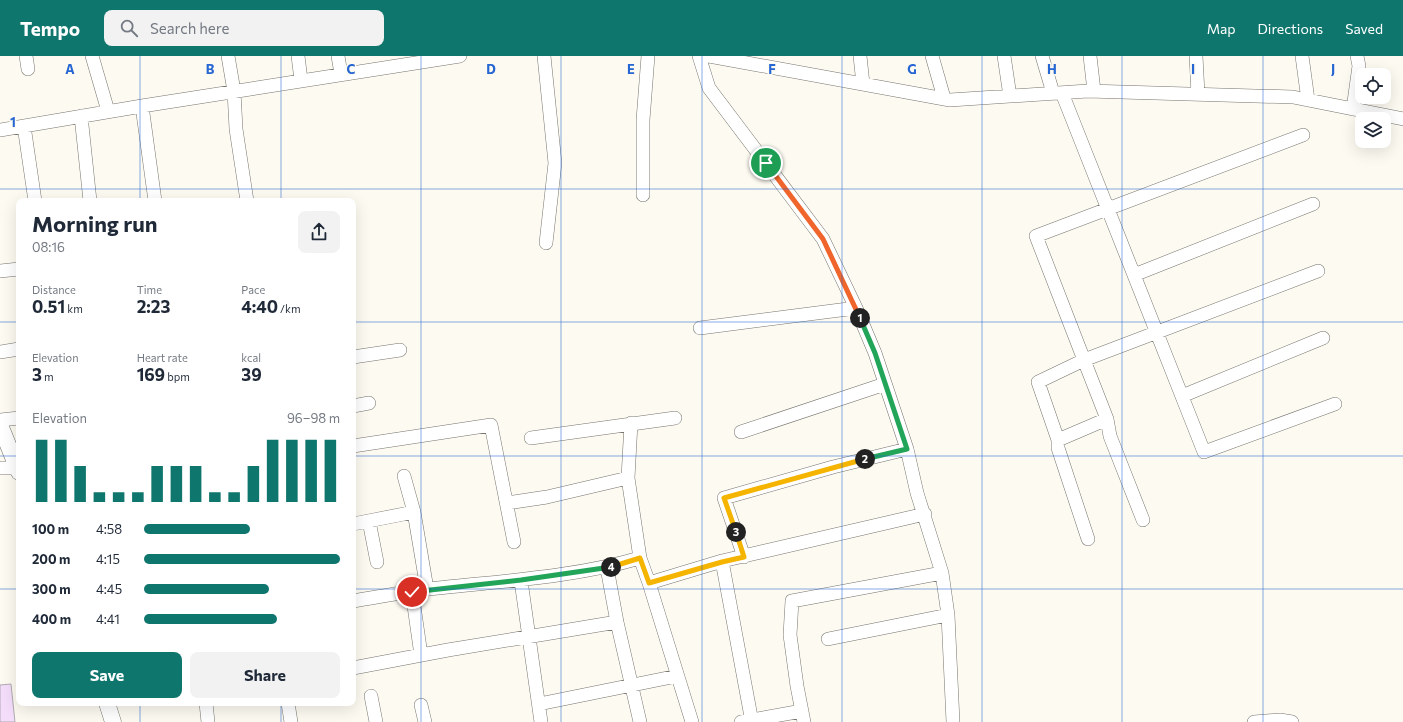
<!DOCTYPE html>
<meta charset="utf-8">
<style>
body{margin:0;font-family:Commissioner,sans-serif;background:#f2f2f3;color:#1f2937;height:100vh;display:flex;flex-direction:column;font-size:15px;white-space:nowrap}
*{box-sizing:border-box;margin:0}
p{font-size:13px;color:#747a83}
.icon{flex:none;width:22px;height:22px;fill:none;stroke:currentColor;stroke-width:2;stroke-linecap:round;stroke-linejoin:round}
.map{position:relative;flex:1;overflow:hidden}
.sheet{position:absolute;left:16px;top:142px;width:340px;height:508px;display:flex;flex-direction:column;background:#fff;border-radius:8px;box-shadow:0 4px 16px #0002}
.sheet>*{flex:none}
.controls{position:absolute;left:1355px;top:12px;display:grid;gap:8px}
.controls a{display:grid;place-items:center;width:36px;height:36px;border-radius:8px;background:#fff;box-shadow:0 4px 16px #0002;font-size:20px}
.pin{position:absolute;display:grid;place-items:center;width:34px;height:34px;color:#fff;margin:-17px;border:2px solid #fff;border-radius:50%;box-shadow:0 1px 4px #0007}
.km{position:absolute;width:20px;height:20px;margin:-10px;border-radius:50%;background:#222;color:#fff;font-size:11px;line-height:20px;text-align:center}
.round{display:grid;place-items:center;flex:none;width:42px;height:42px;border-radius:8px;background:#f2f2f3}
.summary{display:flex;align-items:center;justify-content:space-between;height:68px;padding:0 16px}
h1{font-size:22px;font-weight:700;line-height:30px}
.stats{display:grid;grid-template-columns:repeat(3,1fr);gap:6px;height:68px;padding:4px 16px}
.stats div{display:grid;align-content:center}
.stats b{font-size:17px;font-weight:700}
.stats small{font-size:11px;font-weight:400}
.stats p{font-size:11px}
.chart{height:112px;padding:8px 16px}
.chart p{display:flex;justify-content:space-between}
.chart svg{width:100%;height:72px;margin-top:4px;stroke:#0f766e;stroke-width:6}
.action{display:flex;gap:8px;margin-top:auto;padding:8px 16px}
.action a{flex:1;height:46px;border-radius:8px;background:#0f766e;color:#fff;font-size:16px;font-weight:700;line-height:46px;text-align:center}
.action a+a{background:#f2f2f3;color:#1f2937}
ul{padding:0 16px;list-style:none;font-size:13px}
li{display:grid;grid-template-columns:64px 48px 1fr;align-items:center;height:30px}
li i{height:10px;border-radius:5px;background:#0f766e}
header{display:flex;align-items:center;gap:24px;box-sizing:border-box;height:56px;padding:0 20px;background:#0f766e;color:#fff}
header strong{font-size:19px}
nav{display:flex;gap:22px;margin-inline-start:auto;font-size:14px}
.search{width:280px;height:36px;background:#f2f2f3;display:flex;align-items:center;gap:10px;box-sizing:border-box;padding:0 14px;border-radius:8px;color:#747a83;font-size:15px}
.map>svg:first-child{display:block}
.building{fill:#f4dcfb;stroke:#b0abb1}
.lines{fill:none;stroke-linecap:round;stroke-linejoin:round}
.minor-casing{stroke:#76746d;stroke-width:14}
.major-casing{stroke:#76746d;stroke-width:17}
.minor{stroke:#fff;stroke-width:13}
.major{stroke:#fff;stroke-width:16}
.split-1-casing{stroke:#fff;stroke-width:8}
.split-2-casing{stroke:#fff;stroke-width:8}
.split-3-casing{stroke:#fff;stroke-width:8}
.split-4-casing{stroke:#fff;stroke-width:8}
.split-5-casing{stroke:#fff;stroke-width:8}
.split-1{stroke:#f0652b;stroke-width:5}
.split-2{stroke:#22a559;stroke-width:5}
.split-3{stroke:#f5b400;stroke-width:5}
.split-4{stroke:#f5b400;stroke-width:5}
.split-5{stroke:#22a559;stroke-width:5}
.grid{fill:none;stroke:#2666d2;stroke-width:1;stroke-opacity:0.55}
.grid-label{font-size:13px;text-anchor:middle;font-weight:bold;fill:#2666d2;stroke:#fdfaf2;stroke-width:3;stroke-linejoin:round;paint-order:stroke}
</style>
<header>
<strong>Tempo</strong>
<div class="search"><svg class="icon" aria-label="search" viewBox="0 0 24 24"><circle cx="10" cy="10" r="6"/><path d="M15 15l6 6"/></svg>Search here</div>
<nav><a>Map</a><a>Directions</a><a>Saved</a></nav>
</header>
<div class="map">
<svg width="1403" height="666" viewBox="0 0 1403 666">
<rect width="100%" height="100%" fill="#fdfaf2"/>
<path class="building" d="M11 628 15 666H0V629Z"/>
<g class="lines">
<g class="minor-casing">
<path id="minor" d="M26 0 28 13
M92 0 108 55
M228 0 234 35 236 73 247 145
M298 0 301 24
M338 0 341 18
M544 0 555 107 546 187
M699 0 709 32 823 183 856 252 875 297 907 393 917 437 942 517 948 559 953 666
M709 0 950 44 1088 35 1293 41 1403 63
M860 0 863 28
M932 0 944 42
M1004 0 1010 40
M1042 0 1053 37
M1090 0 1094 35
M1196 0 1198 38
M1302 0 1308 44
M1062 37 1204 396 1335 348
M142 50 155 145
M1353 53 1359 10 1357 0
M81 60 90 145
M24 70 35 145
M0 74 142 50 460 0
M1303 79 1036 180 1084 304 1318 215
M643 139V64L648 0
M0 215 19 213
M1134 219 1313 148
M700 272 856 252
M0 296 19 293
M353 301 400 294
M1182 340 1323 282
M353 350 369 347
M0 364 19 362
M631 367 628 422 640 502 649 527 692 666
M741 376 885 328
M531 382 675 362
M1058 384 1107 363
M353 390 491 369 514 486
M0 412H19
M404 420 414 456 427 533
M507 447 547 441 628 422
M369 465 377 506
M353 468 414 456
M1088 483 1058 392V384L1038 326 1084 304 1107 363 1110 380 1143 464
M744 501 724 442 833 411 907 393
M722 505 752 666
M607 512 617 566 640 666
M521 525 541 666
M649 527 722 505 925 458
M412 536 421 599
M353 545C378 541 403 536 429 533 499 525 571 522 640 502
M828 583 948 559
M353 612 448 594 617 566
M371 640 376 666
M206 647 208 666
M288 647 291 666
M539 648 677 620
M421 649 425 666
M741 666 802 655
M804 666 797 630 790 579 792 545 942 517
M1254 666 1280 664 1292 666"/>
</g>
<g class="major-casing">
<path id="major" d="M0 369 19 416
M107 647 113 666"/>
</g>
<use href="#minor" class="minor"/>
<use href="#major" class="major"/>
</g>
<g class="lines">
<g class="split-1-casing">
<path id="split-1" d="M766 107 823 183 860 262"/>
</g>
<g class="split-2-casing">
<path id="split-2" d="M860 262 875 297 907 393 865 403"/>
</g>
<g class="split-3-casing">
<path id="split-3" d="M736 476 724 442 865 403"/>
</g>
<g class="split-4-casing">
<path id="split-4" d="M611 511 640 502 649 527 722 506 744 501 736 476"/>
</g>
<g class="split-5-casing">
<path id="split-5" d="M412 536 521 524 611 511"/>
</g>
<use href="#split-1" class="split-1"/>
<use href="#split-2" class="split-2"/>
<use href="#split-3" class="split-3"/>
<use href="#split-4" class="split-4"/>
<use href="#split-5" class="split-5"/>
</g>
<path class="grid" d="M140 0V145M281 0V145M421 0V666M561 0V666M702 0V666M842 0V666M982 0V666M1122 0V666M1263 0V666M0 133H1403M0 266H19M353 266H1403M0 400H19M353 400H1403M0 533H19M353 533H1403M140 647V666M281 647V666"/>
<g class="grid-label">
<text x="70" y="18">A</text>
<text x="210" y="18">B</text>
<text x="351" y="18">C</text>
<text x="491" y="18">D</text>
<text x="631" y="18">E</text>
<text x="772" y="18">F</text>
<text x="912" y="18">G</text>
<text x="1052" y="18">H</text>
<text x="1193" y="18">I</text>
<text x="1333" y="18">J</text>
<text x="13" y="71">1</text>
</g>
</svg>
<div class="controls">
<a><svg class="icon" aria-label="locate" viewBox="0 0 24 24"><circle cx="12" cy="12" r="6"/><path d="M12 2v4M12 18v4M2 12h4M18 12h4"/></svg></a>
<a><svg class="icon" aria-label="layers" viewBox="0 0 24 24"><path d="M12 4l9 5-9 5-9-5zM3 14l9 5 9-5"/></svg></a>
</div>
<div class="pin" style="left:766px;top:107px;background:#1e9e55"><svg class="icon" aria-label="arrive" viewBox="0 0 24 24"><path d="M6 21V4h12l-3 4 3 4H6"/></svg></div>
<div class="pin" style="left:412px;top:536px;background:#d93025"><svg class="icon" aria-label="check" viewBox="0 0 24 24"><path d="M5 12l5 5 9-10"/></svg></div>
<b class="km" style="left:860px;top:262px">1</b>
<b class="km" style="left:865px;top:403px">2</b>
<b class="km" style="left:736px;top:476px">3</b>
<b class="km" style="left:611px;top:511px">4</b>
<section class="sheet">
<div class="summary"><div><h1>Morning run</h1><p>08:16</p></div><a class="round"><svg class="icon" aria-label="share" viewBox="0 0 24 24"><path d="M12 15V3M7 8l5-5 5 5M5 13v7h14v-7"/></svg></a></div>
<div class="stats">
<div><p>Distance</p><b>0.51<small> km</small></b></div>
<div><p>Time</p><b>2:23</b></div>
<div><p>Pace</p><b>4:40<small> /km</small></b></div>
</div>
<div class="stats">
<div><p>Elevation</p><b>3<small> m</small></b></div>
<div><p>Heart rate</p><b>169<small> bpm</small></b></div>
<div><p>kcal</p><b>39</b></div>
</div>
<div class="chart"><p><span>Elevation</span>96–98 m</p>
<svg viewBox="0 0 160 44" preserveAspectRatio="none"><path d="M5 44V6M15 44V6M25 44V22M35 44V38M45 44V38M55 44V38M65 44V22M75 44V22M85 44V22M95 44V38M105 44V38M115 44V22M125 44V6M135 44V6M145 44V6M155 44V6"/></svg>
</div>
<ul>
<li><b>100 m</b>4:58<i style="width:54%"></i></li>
<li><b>200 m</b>4:15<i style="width:100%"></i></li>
<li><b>300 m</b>4:45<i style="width:64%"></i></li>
<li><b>400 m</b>4:41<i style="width:68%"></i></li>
</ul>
<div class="action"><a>Save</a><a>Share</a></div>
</section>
</div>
